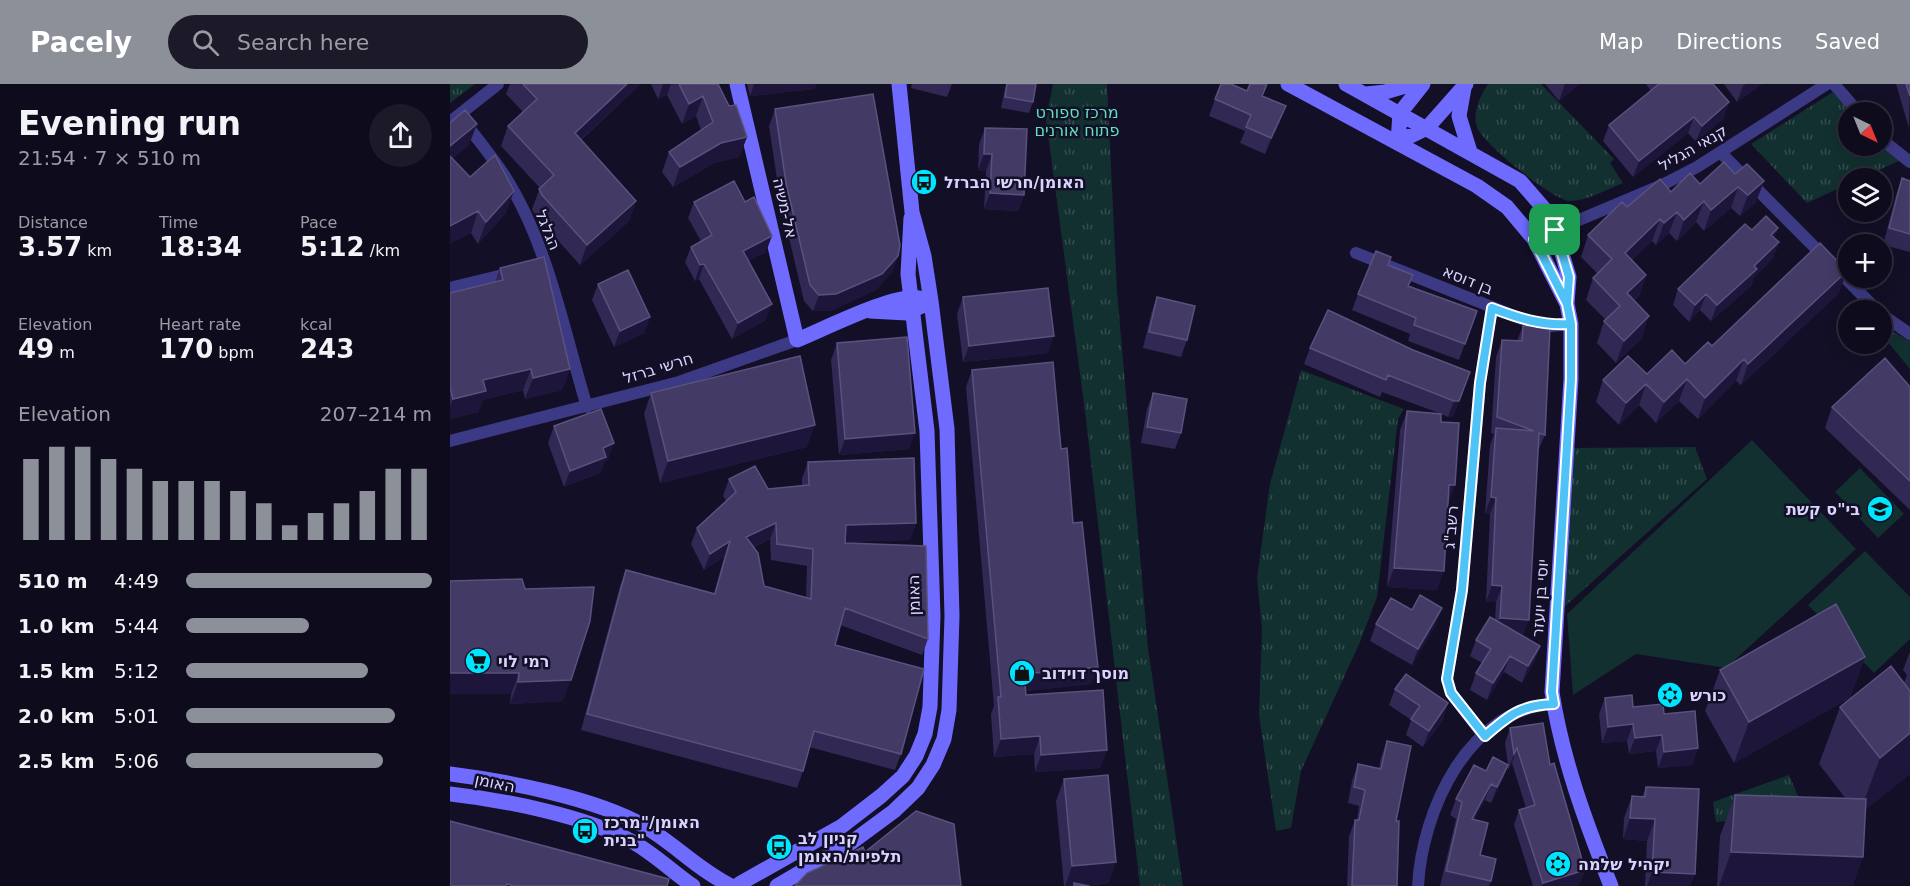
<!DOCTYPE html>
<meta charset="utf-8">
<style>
body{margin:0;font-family:"DejaVu Sans","Noto Sans Hebrew",sans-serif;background:#1c1929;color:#f1f3f6;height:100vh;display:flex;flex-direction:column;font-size:22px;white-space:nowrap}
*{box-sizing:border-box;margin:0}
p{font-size:20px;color:#9b9ba3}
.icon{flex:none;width:33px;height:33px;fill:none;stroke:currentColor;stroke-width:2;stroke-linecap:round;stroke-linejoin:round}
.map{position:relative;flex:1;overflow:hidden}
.side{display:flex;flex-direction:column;background:#0e0b1c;width:450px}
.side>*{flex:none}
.needle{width:39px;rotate:137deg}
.buttons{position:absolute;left:1388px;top:18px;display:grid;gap:12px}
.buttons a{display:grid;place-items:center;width:54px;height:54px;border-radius:50%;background:#0e0b1c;box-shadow:0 3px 15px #0003,0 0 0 2px #2e2b3b;font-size:30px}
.pin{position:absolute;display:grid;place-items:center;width:51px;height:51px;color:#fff;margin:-26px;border-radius:12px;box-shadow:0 3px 9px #0006}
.round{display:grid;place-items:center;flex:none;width:63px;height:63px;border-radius:32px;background:#1c1929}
.head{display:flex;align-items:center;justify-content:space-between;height:102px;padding:0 18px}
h1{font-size:33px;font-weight:700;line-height:45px}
.stats{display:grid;grid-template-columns:repeat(3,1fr);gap:9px;height:102px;padding:6px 18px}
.stats div{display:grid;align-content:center}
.stats b{font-size:26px;font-weight:700}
.stats small{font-size:16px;font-weight:400}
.stats p{font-size:16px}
.chart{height:168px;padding:12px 18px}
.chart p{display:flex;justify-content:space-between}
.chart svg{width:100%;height:108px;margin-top:6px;stroke:#8c9099;stroke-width:6}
ul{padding:0 18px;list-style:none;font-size:20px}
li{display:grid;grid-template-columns:96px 72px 1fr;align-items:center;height:45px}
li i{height:15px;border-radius:8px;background:#8c9099}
header{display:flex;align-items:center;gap:36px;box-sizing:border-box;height:84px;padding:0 30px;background:#8c9099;color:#fff}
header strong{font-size:28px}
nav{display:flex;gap:33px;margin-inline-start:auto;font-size:21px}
.search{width:420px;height:54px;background:#1c1929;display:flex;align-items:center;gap:15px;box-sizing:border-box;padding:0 21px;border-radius:33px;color:#9b9ba3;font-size:22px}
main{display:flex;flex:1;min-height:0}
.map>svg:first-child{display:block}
.grass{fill:url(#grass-tufts)}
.pitch{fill:#12302f}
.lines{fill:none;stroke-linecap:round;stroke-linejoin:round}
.street{stroke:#3d3a85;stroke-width:12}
.secondary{stroke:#6f6bff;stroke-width:15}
.wall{fill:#312854;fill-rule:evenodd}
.shaded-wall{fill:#1d163a}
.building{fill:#433a66;stroke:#5a527e;stroke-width:1.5;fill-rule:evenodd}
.route-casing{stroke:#fff;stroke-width:12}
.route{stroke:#4fc3f7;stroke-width:8}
.labels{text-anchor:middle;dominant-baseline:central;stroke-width:5;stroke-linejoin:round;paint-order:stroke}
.park-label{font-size:16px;fill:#5fe0c0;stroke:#130f26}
.street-label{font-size:16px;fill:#d9d4ff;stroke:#130f26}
.poi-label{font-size:16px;font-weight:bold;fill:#d9d4ff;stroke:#130f26;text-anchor:start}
</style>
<header>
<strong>Pacely</strong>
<div class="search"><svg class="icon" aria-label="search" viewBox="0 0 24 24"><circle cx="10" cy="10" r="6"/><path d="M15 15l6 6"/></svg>Search here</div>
<nav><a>Map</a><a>Directions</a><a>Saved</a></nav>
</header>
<main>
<section class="side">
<div class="head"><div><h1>Evening run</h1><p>21:54 · 7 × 510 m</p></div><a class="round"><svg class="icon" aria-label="share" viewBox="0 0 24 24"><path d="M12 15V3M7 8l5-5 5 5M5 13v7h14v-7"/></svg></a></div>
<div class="stats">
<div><p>Distance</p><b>3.57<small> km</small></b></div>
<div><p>Time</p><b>18:34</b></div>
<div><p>Pace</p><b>5:12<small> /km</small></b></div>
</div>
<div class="stats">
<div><p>Elevation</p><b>49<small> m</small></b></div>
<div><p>Heart rate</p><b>170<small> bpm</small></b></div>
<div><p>kcal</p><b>243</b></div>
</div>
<div class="chart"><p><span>Elevation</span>207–214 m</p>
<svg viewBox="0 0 160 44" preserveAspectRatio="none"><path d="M5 44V11M15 44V6M25 44V6M35 44V11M45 44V15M55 44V20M65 44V20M75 44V20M85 44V24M95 44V29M105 44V38M115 44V33M125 44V29M135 44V24M145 44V15M155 44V15"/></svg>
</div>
<ul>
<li><b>510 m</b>4:49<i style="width:100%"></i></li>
<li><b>1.0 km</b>5:44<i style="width:50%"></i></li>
<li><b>1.5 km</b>5:12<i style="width:74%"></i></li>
<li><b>2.0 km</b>5:01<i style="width:85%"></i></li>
<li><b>2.5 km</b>5:06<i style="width:80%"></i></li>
</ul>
</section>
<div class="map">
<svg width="1460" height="802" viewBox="0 0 1460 802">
<defs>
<pattern id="grass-tufts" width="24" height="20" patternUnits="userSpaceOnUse" patternTransform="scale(1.5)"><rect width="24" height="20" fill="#12302f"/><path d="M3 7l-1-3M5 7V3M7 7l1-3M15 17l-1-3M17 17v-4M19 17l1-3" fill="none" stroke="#344d4e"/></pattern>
</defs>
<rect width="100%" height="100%" fill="#130f26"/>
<path class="grass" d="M0 0H25L0 19Z
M603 0H657L667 207 698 564 733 802H690L635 327 596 35Z
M1038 0H1091L1164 75 1160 79 1173 99C1158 105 1137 117 1120 117 1103 116 1033 60 1027 43 1022 29 1030 12 1038 0Z
M1383 8 1400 28 1398 62H1430L1449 77 1411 94H1398V100L1357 119 1301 60Z
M1431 242 1460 257V285L1433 252Z
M851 286 954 325 948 335 927 513 910 558 851 687 841 744 826 747 809 631 812 545 807 494 820 400Z
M1245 363 1257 395 1113 524 1118 364Z
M1339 691 1356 730 1266 738 1263 718Z"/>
<path class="pitch" d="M1302 356 1406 465 1276 584 1186 570 1123 611 1117 530Z
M1410 384 1454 430 1428 454 1385 408Z
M1415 467 1460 513V555L1424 589 1358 521Z"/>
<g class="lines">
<path class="street" d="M1384 0 1408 28
M9 31C24 51 42 72 56 94 98 161 114 247 137 323
M0 38 48 0
M1431 55 1460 78
M1271 69 1427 226
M1084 155 1212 101 1247 83 1377 0
M906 169 1072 235 1101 242 1121 240
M0 204 61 189
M1431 230 1460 250
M0 357 229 298 347 256
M1034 652 1001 609 997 595 1012 506 1030 299 1042 223
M968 802C972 727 1018 624 1104 620"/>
<path class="secondary" d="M287 0 347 256C372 246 447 208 469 214
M838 0 1027 102 1057 123 1084 155 1117 220 1121 240V295L1102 608C1112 675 1136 739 1161 802
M896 0 1070 97 1096 127 1105 146 1119 193 1117 220
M1014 4 1009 32 1020 68
M916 10 935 8 962 0
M948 58 977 44 1016 0
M948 58 950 29 973 0
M420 227 457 229 472 222
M0 690C56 697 145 714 194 742 225 760 247 785 281 802
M0 710C54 716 136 732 183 758 204 770 223 788 243 802
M289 800 392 742 431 712 453 692 466 672 475 650 480 623 483 532 477 347 458 190 461 134
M327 802 402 758 444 727 468 704 483 681 494 655 499 626 502 532 497 345 481 217 474 172 462 128 449 0"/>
</g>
<path class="wall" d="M60 0H191L131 56 186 117 179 137 130 181 85 131 82 125 90 104 51 62 58 42 73 28 56 10Z
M201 0H268L297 53 289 73 264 79 223 103 212 88 219 68 251 46 246 32 232 40 217 11 208 15Z
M297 0H366L364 5 300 12Z
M462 0H502L497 13 461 4Z
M556 0H586L583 18 579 29 551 24Z
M817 0 813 12 830 38 815 70 790 59 795 47 759 32 765 15 797 7Z
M1095 0H1129L1109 17Z
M1196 0H1263L1279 18 1273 35 1246 58 1238 49 1183 93 1153 57 1159 41 1201 7Z
M1274 0H1312L1287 18Z
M1446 0H1460L1459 44Z
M325 25 448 172 442 188 426 206 380 227H363L354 217 330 116 319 42Z
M0 39 19 61 2 75 56 129 28 160 21 149 0 159Z
M535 44 574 111 568 127 534 125 536 87 528 86 529 60Z
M1285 90 1314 97 1306 118 1290 132 1281 124 1254 147 1246 138 1227 157 1219 149 1206 161 1202 157 1182 176 1196 191 1189 212 1184 217 1192 254 1166 279 1147 259 1154 237 1156 236 1136 216 1143 194 1148 190 1131 173 1138 151 1177 123 1221 108Z
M1452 94 1460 97V168L1433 161 1446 111Z
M244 118 316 168 298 177 316 236 282 255 249 195 245 197 235 178 241 163 251 157 238 134Z
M1328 144 1324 154 1329 158 1323 174 1304 193 1301 202 1261 237 1250 226 1239 238 1223 221 1228 205 1302 146Z
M941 173 938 181 963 191 959 202 1027 227 1009 276 958 257 960 250 902 226 908 210Z
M50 184 120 285 112 306 75 315 73 306 33 316 28 328 0 335V209L45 198Z
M148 200 200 233 194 249 164 263 142 216Z
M1389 209 1291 301 1286 297 1248 335 1229 317 1206 339 1189 321 1169 341 1146 318 1153 296 1197 290 1235 280 1262 262Z
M513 213 598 269 513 278 507 230Z
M707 213 737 256 731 273 693 264 701 230Z
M1073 242 1095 351 1088 367 1073 552 1090 562 1084 578 1072 599 1054 588 1037 616 1020 606 1026 589 1032 579 1020 572 1026 556 1045 536 1046 518H1036L1040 430H1035L1040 361 1044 350 1041 349 1046 273 1052 256 1067 257Z
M387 259 459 365 389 371 381 276Z
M860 264 963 266 1020 288 1003 333H998L991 330V338L998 420 987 506 937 503 950 346 957 327 989 329 932 308 930 313 854 280Z
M522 286 611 365 648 583 641 600 576 607V611L657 666 650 684 585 688 584 670 544 673 541 630 544 622 516 303Z
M1460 303V426L1375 344 1382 323Z
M201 309 357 363 210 399 194 330Z
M703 309 731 349 725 365 691 359 697 325Z
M104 342 158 376 155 377 150 389 114 403 98 359Z
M358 378 466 439 460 456 396 458 395 459 478 555 472 571 390 541 385 561 451 670 445 686 359 663 353 687 347 704 131 646 170 502 176 486 264 509 274 473 254 486 241 460 247 444 276 417 273 412 279 395 318 405 352 401V394ZM320 455 321 476 357 482 356 513 314 502 304 463Z
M0 497 113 617 60 620 61 610Z
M926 540H986L962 581 920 557Z
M1460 569V690L1416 725 1403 802H1267L1270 752 1285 711 1396 715 1369 680 1390 623 1454 599 1457 591 1453 586 1459 570Z
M1415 573 1400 614 1284 679 1255 627 1270 586Z
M945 605 993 636 973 663 956 651 961 636 939 621Z
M1155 614 1183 623 1214 630 1248 664 1242 681 1208 684 1206 667 1179 670 1177 657 1152 659 1149 630Z
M1060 644 1100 681 1135 786 1129 801 1126 802H1083L1064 741 1069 726 1076 724 1062 679 1058 686V682L1052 697 1041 719 1035 716 1024 736 1030 771 1041 797 1039 802H990L1006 735 1000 731 1006 715 1036 687 1058 681 1055 659Z
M937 657 946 737 947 802H897L899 752 905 736H907L909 722 898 719 902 697 908 680 929 684 931 673Z
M614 695 659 799 636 802H639H614L606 717Z
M1196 703 1245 790 1240 802H1195L1197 757 1173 755 1174 734 1182 712 1192 713Z"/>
<path class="shaded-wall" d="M177 0H191L117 68 125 49Z
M213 0H221L217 11 208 15Z
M304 0H366L364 5 300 12Z
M1115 0H1129L1109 17Z
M1296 0H1312L1287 18 1293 2Z
M253 12 246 32 232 40 239 20Z
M1279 18 1273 35 1246 58 1252 42Z
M836 22 830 38 815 70 821 54Z
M1244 33 1238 49 1183 93 1189 77Z
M27 40 19 61 0 77V62Z
M297 53 289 73 264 79 223 103 230 83 271 59Z
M534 70H542L536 87 528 86Z
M1314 97 1306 118 1290 132 1298 111Z
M1288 103 1281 124 1254 147 1261 126Z
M64 107 56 129 28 160 36 138Z
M540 109 574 111 568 127 534 125Z
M186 117 179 137 130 181 137 161Z
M1254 117 1246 138 1227 157 1234 136Z
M28 127 21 149 0 159V142Z
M1227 128 1219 149 1206 161 1214 139Z
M1210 135 1202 157 1167 190 1175 169Z
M1328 144 1322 160 1321 151Z
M322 152 316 168 287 183 293 167Z
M1329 158 1323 174 1304 193 1301 202 1261 237 1267 221Z
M448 172 442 188 426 206 380 227H363L369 211Z
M254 180 249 195 245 197 250 181Z
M1397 187 1389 209 1291 301 1298 280Z
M1196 191 1189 212 1170 231 1177 209Z
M1256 210 1250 226 1239 238 1245 221Z
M322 220 316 236 282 255 288 239Z
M1199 232 1192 254 1166 279 1174 257Z
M200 233 194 249 164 263 170 247Z
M604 252 598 269 513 278 519 262Z
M1294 275 1286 297 1248 335 1255 314Z
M81 285 73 306 33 316 28 328 0 335V322L3 315 33 296Z
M120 285 112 306 75 315 83 294Z
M1020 288 1003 333H998L1004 317Z
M1237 295 1229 317 1206 339 1214 318Z
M1196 300 1189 321 1169 341 1176 319Z
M365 341 357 363 210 399 218 377Z
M465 349 459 365 389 371 395 355Z
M164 359 158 376 155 377 150 389 114 403 120 387 153 364Z
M999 401H1005L998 421Z
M1041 413 1046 414 1040 430H1035Z
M326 439 320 455 290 469 296 453Z
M466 439 460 456 390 458 396 441Z
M280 457 274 473 254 486 260 470Z
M944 484 994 487 987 506 937 503Z
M1042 501 1052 502 1046 518H1036Z
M992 524 986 540 962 581 968 565Z
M1050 534 1079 536 1073 552 1044 551Z
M1090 562 1084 578 1072 599 1078 582Z
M1060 572 1054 588 1037 616 1043 599Z
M1415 573 1400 614 1284 679 1299 638Z
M648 583 641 600 568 608 574 590Z
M0 589H69L61 610H0Z
M121 596 113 617 60 620 68 598Z
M998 619 993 636 973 663 979 647Z
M1183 640 1177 657 1152 659 1158 643Z
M1460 649V690L1409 731 1430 674Z
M1212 651 1206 667 1179 670 1185 654Z
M590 652 584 670 544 673 551 655Z
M1067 664 1062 679 1058 686 1064 670Z
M1248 664 1242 681 1208 684 1214 668Z
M657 666 650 684 585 688 591 671Z
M1058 681 1052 697 1041 719 1047 703Z
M1041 700 1035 716 1016 752 1022 735Z
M1180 734 1205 735 1197 757 1173 755Z
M1281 768 1413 773 1403 802H1269Z
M666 778 659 799 631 802 624 799 623 802H615L622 782Z
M1135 786 1129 801 1126 802H1092L1093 799Z
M1202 788 1245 790 1240 802H1197Z"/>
<path class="building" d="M73 0H177L125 49 186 117 137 161 92 111 89 105 104 91 58 42 87 15Z
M229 0H268L279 22 286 21 297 53 271 59 230 83 219 68 263 38 253 12 239 20Z
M557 0H586L583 18 555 13Z
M771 0H781L797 7 800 0H817L812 12 836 22 821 54 796 43 801 31 765 15Z
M1209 0H1263L1279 18 1252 42 1244 33 1189 77 1159 41Z
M1456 0H1460V12Z
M423 10 450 161 448 172 432 190 386 210 369 211 360 201 336 99 325 25Z
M15 26 27 40 0 62V39Z
M535 44 577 45 574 111 540 109 542 70H534Z
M45 71 64 107 36 138 28 127 0 142V72L20 93Z
M1274 78 1285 90 1297 80 1314 97 1298 111 1288 103 1261 126 1254 117 1234 136 1227 128 1214 139 1210 135 1175 169 1196 191 1177 209 1199 232 1174 257 1154 237 1170 222 1143 194 1162 175 1138 151 1172 118 1177 123 1210 95 1221 108 1240 89 1250 100Z
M1452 94 1460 97V150L1439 144Z
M284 97 295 118 304 113 322 152 293 167 322 220 288 239 254 180 250 181 241 163 262 151 244 118Z
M1316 132 1328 144 1321 151 1329 158 1304 182 1307 185 1267 221 1256 210 1245 221 1228 205 1295 140 1302 146Z
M1370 159 1397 187 1298 280 1294 275 1255 314 1237 295 1214 318 1196 300 1176 319 1153 296 1178 272 1197 290 1222 266 1235 280 1258 258 1262 262Z
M926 167 941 173 938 181 963 191 958 202 1027 227 1015 260 964 241 966 234 908 210Z
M94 173 120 285 83 294 81 285 33 296 36 307 3 315 0 303V209L53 196 50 184Z
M178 186 200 233 170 247 148 200Z
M598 204 604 252 519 262 513 213Z
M707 213 745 222 737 256 699 248Z
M878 226 963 266 1020 288 1009 317H1004L938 291 936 296 860 264Z
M1073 242 1100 243 1095 351 1089 349 1079 536 1050 534 1052 502 1042 501 1046 414 1041 413 1046 344 1084 347 1047 333 1052 256 1072 257Z
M457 253 465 349 395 355 387 259Z
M350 272 365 341 218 377 201 309Z
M1435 274 1460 303V397L1382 323Z
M603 278 611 365 617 364 623 439 632 438 648 583 574 590 576 611 653 606 657 666 591 671 590 652 551 655 548 613H551L522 286Z
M703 309 737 315 731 349 697 343Z
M151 325 164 359 153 364 156 373 120 387 104 342Z
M957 327 991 330V338L1009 339 1005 401H999L994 487 944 484Z
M464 374 466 439 396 441 395 459 476 462 478 555 395 524 385 561 474 585 451 670 364 647 353 687 137 630 176 486 265 510 280 457 260 470 247 444 286 408 279 395 305 382 318 405 359 401 358 378ZM326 439 327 460 363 465 361 515 314 502 308 469 296 453Z
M72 495 75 505 144 503 140 537 121 596 68 598 69 589H0V497Z
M970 511 992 524 968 565 926 540 941 514 962 526Z
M1386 520 1415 573 1299 638 1270 586Z
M1040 533 1090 562 1078 582 1060 572 1043 599 1026 589 1041 565 1026 556Z
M1441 582 1460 607V649L1430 674 1390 623Z
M956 590 998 619 979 647 961 635 970 622 945 605Z
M1182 611 1183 623 1213 620 1214 630 1245 627 1248 664 1214 668 1212 651 1185 654 1183 640 1158 643 1155 614Z
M1093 639 1100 681 1104 679 1135 786 1093 799 1069 726 1085 721 1067 664 1064 670 1060 644Z
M937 657 961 662 946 737H949L947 802H902L905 736H909L915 706 904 703 908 680 931 685Z
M1043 673 1058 681 1047 703 1041 700 1022 735 1038 739 1030 771 1046 775 1041 797 996 787 1012 718 1006 715 1024 681 1036 687Z
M658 691 666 778 622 782 614 695Z
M1196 703 1249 705 1245 790 1202 788 1205 735 1180 734 1182 712 1195 713Z
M1285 711 1416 715 1413 773 1281 768Z
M466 727 504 740 511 802H345L357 789 413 763 415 768Z
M0 737 219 795 217 802H64L57 800 56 802H0Z
M624 799 639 802H624Z"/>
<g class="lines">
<g class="route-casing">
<path id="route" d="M1105 146 1119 193 1117 220 1121 240C1092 242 1068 234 1042 224L1030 299 1012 506 997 595 1001 609 1035 652C1059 631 1071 621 1104 620L1102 608 1121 295V240L1117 220 1084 155 1105 146"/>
</g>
<use href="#route" class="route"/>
</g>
<defs>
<g id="bus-disc" transform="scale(1.35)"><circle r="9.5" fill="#00e5ff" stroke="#130f26"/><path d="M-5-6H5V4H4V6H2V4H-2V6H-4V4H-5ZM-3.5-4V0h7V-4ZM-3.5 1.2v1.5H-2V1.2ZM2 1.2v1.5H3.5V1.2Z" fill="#111"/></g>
<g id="school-disc" transform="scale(1.35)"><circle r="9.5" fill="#00e5ff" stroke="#130f26"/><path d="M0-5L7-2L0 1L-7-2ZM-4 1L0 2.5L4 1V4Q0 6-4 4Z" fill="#111"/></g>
<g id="supermarket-disc" transform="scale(1.35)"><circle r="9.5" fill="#00e5ff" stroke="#130f26"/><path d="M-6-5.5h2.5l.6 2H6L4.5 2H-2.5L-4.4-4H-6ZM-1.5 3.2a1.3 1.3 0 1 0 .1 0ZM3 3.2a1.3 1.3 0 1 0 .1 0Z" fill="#111"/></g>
<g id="shop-disc" transform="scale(1.35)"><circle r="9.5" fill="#00e5ff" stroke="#130f26"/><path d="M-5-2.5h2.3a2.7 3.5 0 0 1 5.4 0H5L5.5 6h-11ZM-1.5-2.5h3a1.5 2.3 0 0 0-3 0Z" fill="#111"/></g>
<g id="synagogue-disc" transform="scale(1.35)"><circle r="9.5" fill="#00e5ff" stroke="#130f26"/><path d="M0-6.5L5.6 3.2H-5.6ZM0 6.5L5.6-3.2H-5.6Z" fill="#111"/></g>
</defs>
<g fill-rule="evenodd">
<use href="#bus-disc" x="474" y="98"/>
<use href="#school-disc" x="1430" y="425"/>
<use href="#supermarket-disc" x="28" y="577"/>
<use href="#shop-disc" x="572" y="589"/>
<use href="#synagogue-disc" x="1220" y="611"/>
<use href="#bus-disc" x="135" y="747"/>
<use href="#bus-disc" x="329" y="763"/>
<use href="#synagogue-disc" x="1108" y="780"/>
</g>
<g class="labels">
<g class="park-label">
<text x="627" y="28">מרכז ספורט<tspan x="627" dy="18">פתוח אורנים</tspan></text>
</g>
<g class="street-label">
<text transform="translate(1243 64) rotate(-30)">קנאי הגליל</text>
<text transform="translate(335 124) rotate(77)">אל-משיה</text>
<text transform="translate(98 146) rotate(68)">הגלגל</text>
<text transform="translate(1018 196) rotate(22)">בן דוסא</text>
<text transform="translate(208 284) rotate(-17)">חרשי ברזל</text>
<text transform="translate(1001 443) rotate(-85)">רשב"ג</text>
<text transform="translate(464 511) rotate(-91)">האומן</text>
<text transform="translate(1090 514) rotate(-86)">יוסי בן יועזר</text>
<text transform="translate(45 699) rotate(12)">האומן</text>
</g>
<g class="poi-label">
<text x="494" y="98">האומן/חרשי הברזל</text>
<text x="1410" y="425" text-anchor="end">בי"ס קשת</text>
<text x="48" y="577">רמי לוי</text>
<text x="592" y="589">מוסך דוידוב</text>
<text x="1240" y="611">כורש</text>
<text x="154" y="738">האומן/"מרכז<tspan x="154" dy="18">בנית"</tspan></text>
<text x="348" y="754">קניון לב<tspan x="348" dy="18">תלפיות/האומן</tspan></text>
<text x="1128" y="780">יקהיל שלמה</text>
</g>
</g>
</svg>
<div class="buttons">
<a><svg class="needle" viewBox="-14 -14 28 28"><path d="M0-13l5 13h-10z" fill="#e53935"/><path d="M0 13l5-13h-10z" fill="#9b9ba3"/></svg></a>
<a><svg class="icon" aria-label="layers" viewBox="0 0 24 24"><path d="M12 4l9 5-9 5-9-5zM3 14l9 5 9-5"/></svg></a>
<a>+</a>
<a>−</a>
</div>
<div class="pin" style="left:1105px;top:146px;background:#1e9e55"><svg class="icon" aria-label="arrive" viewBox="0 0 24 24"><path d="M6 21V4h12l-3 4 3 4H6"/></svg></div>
</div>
</main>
